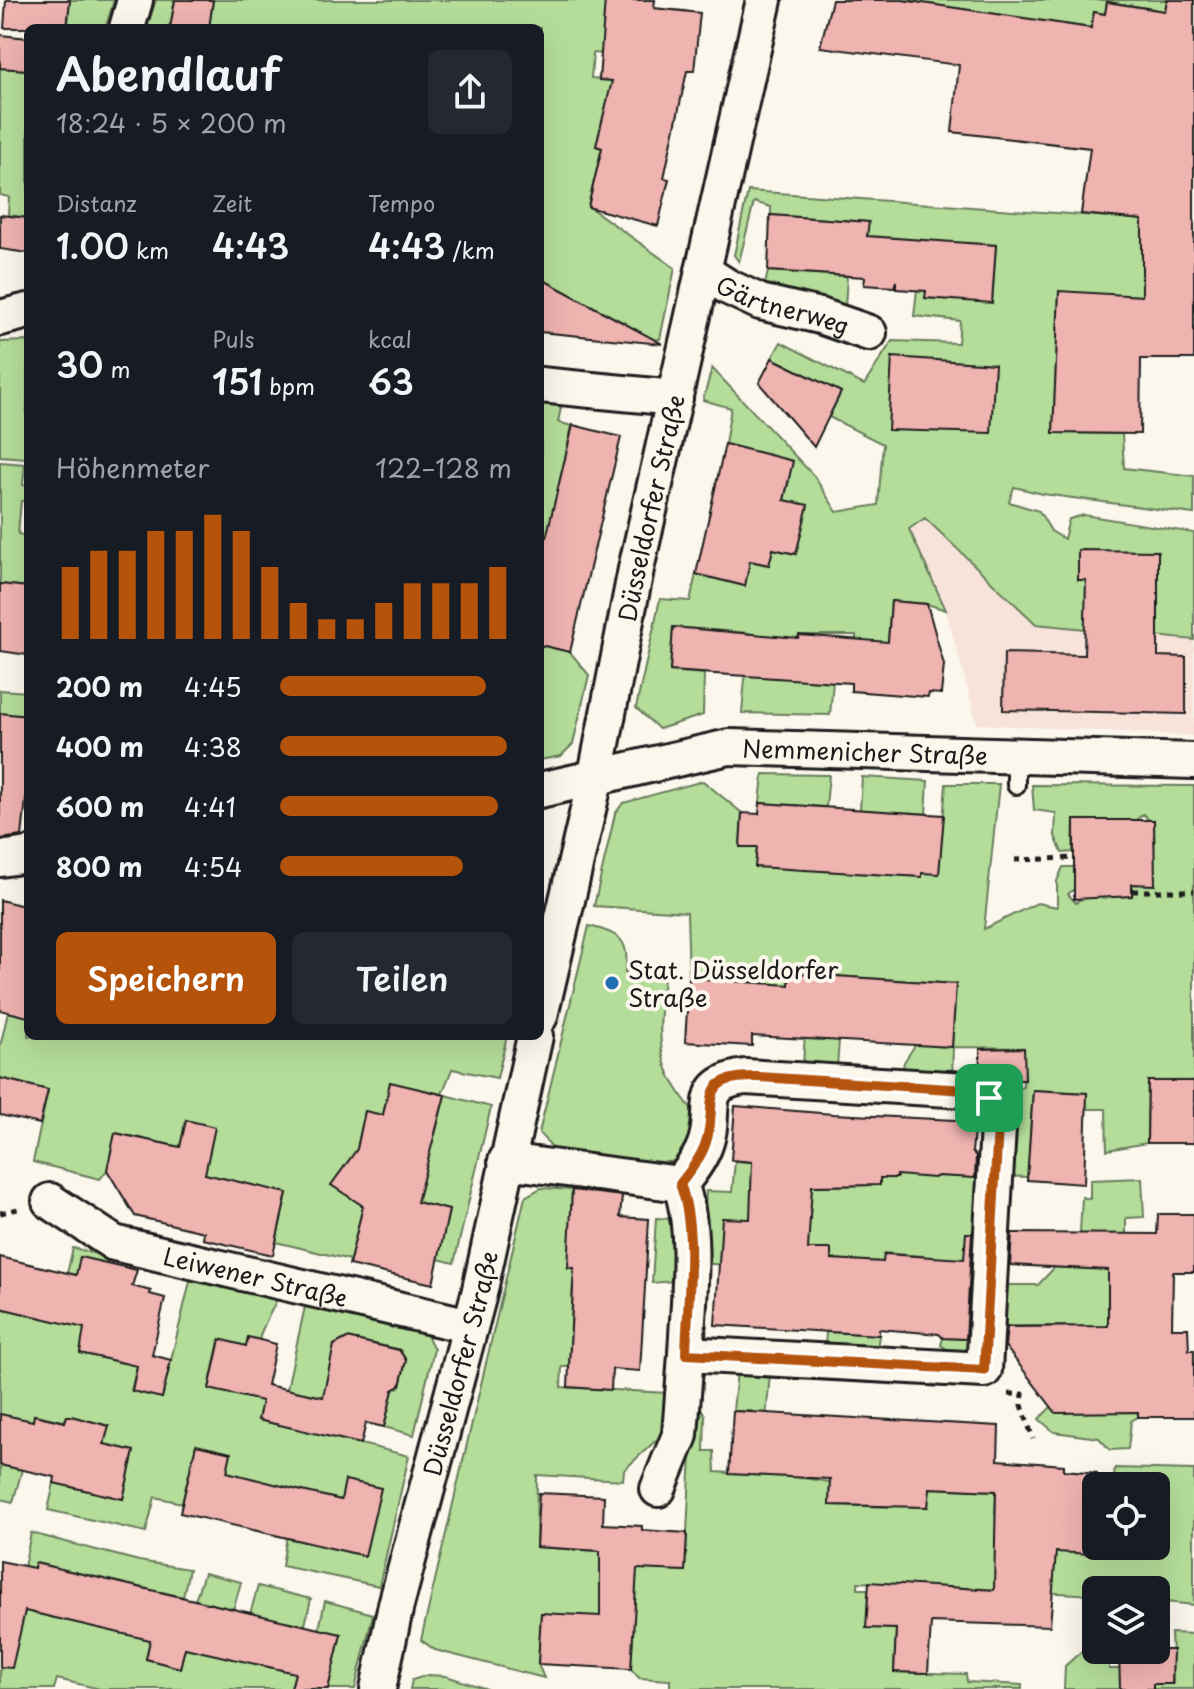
<!DOCTYPE html>
<html lang="de">
<meta charset="utf-8">
<style>
body{margin:0;font-family:"Playpen Sans",sans-serif;background:#242831;color:#f1f3f6;height:100vh;display:flex;flex-direction:column;font-size:30px;white-space:nowrap}
*{box-sizing:border-box;margin:0}
p{font-size:26px;color:#9ea1a6}
.icon{flex:none;width:44px;height:44px;fill:none;stroke:currentColor;stroke-width:2;stroke-linecap:round;stroke-linejoin:round}
.map{position:relative;flex:1;overflow:hidden}
.side{position:absolute;left:24px;top:24px;width:520px;height:1016px;display:flex;flex-direction:column;background:#171b24;border-radius:12px;box-shadow:0 8px 32px #0002}
.side>*{flex:none}
.buttons{position:absolute;left:1082px;top:1472px;display:grid;gap:16px}
.buttons a{display:grid;place-items:center;width:88px;height:88px;border-radius:12px;background:#171b24;box-shadow:0 8px 32px #0002;font-size:40px}
.pin{position:absolute;display:grid;place-items:center;width:68px;height:68px;color:#fff;margin:-34px;border-radius:16px;box-shadow:0 4px 12px #0006}
.round{display:grid;place-items:center;flex:none;width:84px;height:84px;border-radius:12px;background:#242831}
.overview{display:flex;align-items:center;justify-content:space-between;height:136px;padding:0 32px}
h1{font-size:44px;font-weight:600;line-height:60px}
.metrics{display:grid;grid-template-columns:repeat(3,1fr);gap:12px;height:136px;padding:8px 32px}
.metrics div{display:grid;align-content:center}
.metrics b{font-size:34px;font-weight:600}
.metrics small{font-size:22px;font-weight:400}
.metrics p{font-size:22px}
.chart{height:224px;padding:16px 32px}
.chart p{display:flex;justify-content:space-between}
.chart svg{width:100%;height:144px;margin-top:8px;stroke:#b45309;stroke-width:6}
.button{display:flex;gap:16px;margin-top:auto;padding:16px 32px}
.button a{flex:1;height:92px;border-radius:12px;background:#b45309;color:#fff;font-size:32px;font-weight:600;line-height:92px;text-align:center}
.button a+a{background:#242831;color:#f1f3f6}
ul{padding:0 32px;list-style:none;font-size:26px}
li{display:grid;grid-template-columns:128px 96px 1fr;align-items:center;height:60px}
li i{height:20px;border-radius:10px;background:#b45309}
.map>svg:first-child{display:block}
.built{fill:#f7e3da}
.green{fill:#b4dd9a;stroke:#687c5b;stroke-width:2}
.building{fill:#efb3b0;stroke:#1c1c1c;stroke-width:2}
.lines{fill:none;stroke-linecap:round;stroke-linejoin:round}
.lane-casing{stroke:#1c1c1c;stroke-width:22}
.street-casing{stroke:#1c1c1c;stroke-width:40}
.path{stroke:#1c1c1c;stroke-width:5;stroke-dasharray:6 6;stroke-linecap:butt}
.lane{stroke:#fbf7ec;stroke-width:16}
.street{stroke:#fbf7ec;stroke-width:34}
.route-casing{stroke:#fff;stroke-width:16}
.route{stroke:#b45309;stroke-width:10}
.poi-dot{fill:#1f6fb2;stroke:#fbf7ec;stroke-width:3}
.labels{text-anchor:middle;dominant-baseline:central;stroke-width:8;stroke-linejoin:round;paint-order:stroke}
.street-label{font-size:24px;fill:#1c1c1c;stroke:#fbf7ec}
.poi-label{font-size:24px;fill:#1c1c1c;stroke:#fbf7ec;text-anchor:start}
</style>
<div class="map">
<svg width="1194" height="1689" viewBox="0 0 1194 1689">
<rect width="100%" height="100%" fill="#fbf7ec"/>
<filter id="ink" filterUnits="userSpaceOnUse"><feTurbulence type="fractalNoise" baseFrequency=".0125" numOctaves="2"/><feDisplacementMap in="SourceGraphic" scale="16" xChannelSelector="R" yChannelSelector="G"/><feConvolveMatrix kernelMatrix="1 2 1 2 8 2 1 2 1" color-interpolation-filters="sRGB"/></filter>
<g filter="url(#ink)">
<path class="built" d="M925 518 1036 624 1194 640V736L977 724 946 610 909 528Z"/>
<path class="green" d="M70 0H114L106 26 68 25Z
M156 0H175L171 23 166 28H147Z
M213 0H605V5L685 11 684 28 617 55 593 53 591 78 682 86 678 114 608 98 596 146 602 148 588 206 675 268 660 339 624 340 625 323 556 287 540 285V28H209Z
M902 0H1167L1164 15 1154 9 1107 2 1105 14 1094 13 1091 28Z
M0 68 28 70V218L8 215 9 197 0 195Z
M748 191 1167 221 1142 251V296L1059 292 1053 433 1122 434 1124 468 1194 476V514L1043 494 1014 487 1009 502 1039 511 1051 531 1064 539 1069 519 1084 515 1194 533V640L1036 624 925 518 909 529 946 610 927 604 891 601 887 655 855 661 856 635H799L795 678 833 681 830 715 742 713 749 633 673 627 670 671 704 674 703 715 659 729 636 708 660 599 690 601 696 574 744 586 750 561 769 565 773 549 796 554 807 505 784 500 789 481 770 476 774 456 725 444 731 408 703 400 712 368 814 476 837 512 878 505 883 444 829 417 841 392 772 358 781 342 864 385 892 341 958 343 960 321 914 316 917 290H926V298L992 302 996 245 867 238 868 222 771 215V207L754 202 739 262 734 255Z
M768 271 847 276 845 308 765 285Z
M28 341 26 458 0 456V342Z
M541 400 562 402 558 422 572 426 544 552 540 551Z
M0 462 25 464 23 485 28 486V501H21L18 534 28 536V587L0 584Z
M540 645 570 652 589 675 573 744 561 756 540 760Z
M0 690 28 692V716L0 714Z
M763 774 829 775 826 807 760 803Z
M862 777 928 781 926 814 860 810Z
M703 781 742 813 740 846 757 847 756 867 856 858V873L922 877V873H939L946 784H999L984 929 1037 903 1057 907V881L1063 867H1074V889L1068 894 1076 903 1082 897 1132 896V884L1154 885 1153 824 1143 814 1136 820H1074L1073 852 1062 853 1055 836 1056 813 1034 810 1032 785 1194 786V1081H1148L1147 1143 1107 1150 1106 1109H1086L1087 1093 1033 1090 1029 1152 1050 1178 1004 1176 1010 1095 1015 1088 1023 1087 1024 1048 953 1047 952 1078 902 1076 904 1062 919 1039 934 1046 952 1047 956 984 790 973 789 992 755 982 689 978 687 912 594 906 615 814 623 803Z
M589 926C619 933 631 940 625 972L664 976C659 1038 652 1063 696 1114 694 1133 692 1154 671 1162L579 1160 555 1151 539 1133Z
M8 1012 27 1016 28 1013V1036H507L497 1078 452 1069 442 1094 390 1083 383 1115 365 1112 358 1144 435 1135 445 1095 491 1107 454 1263 438 1259 449 1210 431 1206 361 1214 350 1260 276 1242 287 1193 218 1177 204 1176 186 1121 180 1147 116 1133 107 1170 100 1179 33 1162 48 1090 5 1079 0 1102V1047Z
M805 1032 839 1040 837 1067 803 1066Z
M735 1161 752 1162 811 1195 812 1186 879 1185 880 1178 897 1172 934 1178 938 1176 986 1178 976 1337 968 1349 955 1355 941 1345 943 1338 964 1339 965 1312 971 1306V1298L923 1256 885 1253 883 1262 831 1259 830 1250 815 1249 812 1291 724 1265 702 1263 706 1191 732 1192Z
M1142 1178 1144 1217 1126 1218V1272L1138 1314V1417L1131 1421 1128 1449 1110 1450 1099 1438 1054 1432 1039 1419 1051 1407H1057L1069 1326H997L1000 1285H1038L1055 1267 1078 1268 1082 1197 1090 1199V1180Z
M541 1188 572 1190 571 1215 585 1216 573 1282 569 1367H562L561 1387 667 1393 664 1433 624 1470 623 1480 537 1475 536 1547 600 1551 601 1567 685 1571 694 1396 705 1415 704 1451H714L715 1472 796 1477 830 1482 829 1505 893 1507 897 1453 912 1507H928L930 1488 996 1491 995 1513 1012 1514 1092 1554 1093 1545 1156 1546V1486H1113L1115 1468 1194 1470V1605L1156 1601V1590H1096V1595L858 1582V1589H868L867 1627 896 1629 894 1672 966 1674 967 1682 1022 1685V1689H670V1680L639 1678 631 1669 635 1592 603 1626 541 1614 538 1664 544 1678 435 1650 421 1640 525 1197Z
M656 1218 674 1219 676 1273 673 1281 652 1283Z
M73 1248 108 1257C102 1290 86 1320 80 1353L123 1363 138 1362 131 1390 162 1397 192 1273 279 1294C273 1311 263 1322 259 1340L248 1338 246 1346 219 1340 209 1388 262 1401 258 1420 279 1425 306 1302 417 1326 428 1337 434 1349 414 1435 384 1427 393 1390 400 1386 406 1361 400 1350 347 1338 334 1345 361 1444 409 1456 379 1586 282 1566 287 1536 341 1500 226 1475 196 1445 182 1503 155 1497 146 1532 48 1510 54 1483 123 1499 134 1451 104 1444 109 1426 71 1416H67L64 1421 35 1415 31 1427 0 1414V1308L56 1321Z
M826 1332 879 1335 877 1351 825 1347Z
M737 1371 770 1374 766 1418 752 1416 751 1411H733Z
M0 1465 22 1470 13 1502 0 1499Z
M31 1533 139 1561 189 1569 183 1597 161 1592 146 1659 180 1668 185 1646 295 1673 291 1689H100L57 1679 54 1689H0V1618L22 1624 26 1605 48 1616 100 1628 111 1581 36 1563 32 1577 23 1572Z
M204 1573 241 1582 233 1611 195 1600Z
M258 1586 311 1599 305 1625 250 1614Z
M325 1601 373 1614 355 1689H328L341 1634 319 1629Z
M1171 1633 1194 1634V1689H1153V1684H1173Z
M1095 1639 1096 1650H1109V1669H1120V1689H1064L1065 1666Z
M428 1675 446 1676 487 1689H410L412 1680Z"/>
<path class="building" d="M6 0H70L67 28H4Z
M175 0H213L209 28H170Z
M605 0H655L654 8 700 13 694 71H687L664 178 669 179 658 226 588 207 602 148 596 146 612 81 599 80Z
M832 0H902L1091 28 1094 12 1105 14 1107 2 1165 11 1167 0H1194V359H1141L1140 434 1053 433 1059 291 1142 296V220L1081 214 1090 148 952 132 959 65 820 47Z
M0 35 28 38V70L0 68Z
M0 215 28 218V253L0 249Z
M770 215 869 222 867 236 996 245 992 303 925 298 926 291 896 289V281L894 287 864 285 865 277 768 271Z
M540 278 661 343V344L540 332Z
M892 357 995 364 991 433 888 430Z
M772 358 841 392 814 447 759 383Z
M573 425 621 437 570 652 540 645V563Z
M725 444 793 461 784 500 808 505 796 554 773 549 769 565 750 561 745 586 696 574Z
M1078 550 1158 551V656L1186 657V714L1003 710 1004 653 1084 655 1086 580H1078Z
M0 584 28 587V655L0 651Z
M891 601 927 604 944 665 941 694 929 693 928 697 851 691V683L670 671 673 627 798 638 799 635 888 642Z
M0 713 28 716V781L22 836 0 839Z
M760 803 944 815 939 874 922 873V877L755 867 757 847H740L742 813 759 814Z
M1074 820H1154L1155 885 1132 884V896L1074 899Z
M0 900 28 907V1017L0 1010Z
M790 973 956 984 952 1047 752 1036V1046L685 1042 689 978 789 985Z
M1024 1048 1025 1080H996L980 1072V1049Z
M0 1078 48 1090 40 1124 0 1115Z
M1148 1081H1194V1143H1147Z
M390 1082 445 1095 417 1202 449 1210 433 1284 349 1265 363 1206 331 1185 357 1149 365 1111 383 1115Z
M1033 1090 1087 1093 1084 1184 1027 1180Z
M735 1106 833 1114 975 1121 972 1152 976 1156 975 1178 938 1176 934 1178 897 1175V1178H880V1185L812 1186 808 1249H831V1259L883 1262 884 1254 964 1259 966 1233H972L966 1339 943 1338 939 1334 879 1329V1335L715 1325 722 1218 750 1219 752 1162 731 1160Z
M186 1120 215 1127 205 1174 287 1193 273 1255 203 1239 204 1232 135 1216 107 1170 115 1133 180 1147Z
M572 1190 622 1196 620 1217 649 1219 640 1371 612 1369 611 1390 568 1387 574 1268H568Z
M1158 1214H1194V1272H1173L1172 1328H1188L1189 1350H1194V1417H1138V1412L1056 1413 1005 1346 1007 1327 1108 1326V1270L1010 1265 1012 1233 1157 1234Z
M0 1257 76 1275 80 1257 137 1270 132 1286 151 1291 150 1294 165 1298 152 1355 171 1360 162 1398 132 1391 137 1366 80 1353 84 1328 0 1308Z
M248 1337 276 1344 267 1385 323 1397 334 1345 347 1338 399 1350 406 1360 400 1386 393 1390 384 1427 366 1423 361 1444 258 1420 262 1401 209 1389 220 1339 246 1346Z
M733 1411 999 1426 998 1460 1064 1465V1470L1097 1473 1096 1545H1093L1092 1554 1056 1552 1050 1626 931 1622 928 1673 894 1672 896 1629 866 1628 869 1582 994 1590 996 1491 930 1488 928 1507 829 1505 830 1479 729 1474Z
M0 1414 33 1421 34 1415 65 1422 67 1416H71L109 1426 104 1444 134 1451 123 1499 54 1483 55 1477 0 1465Z
M196 1445 231 1453 227 1472 298 1490 341 1500 345 1480 381 1488 365 1556 180 1513Z
M539 1493 604 1496 603 1524 642 1526V1530L687 1533 685 1571 637 1569 631 1669 538 1664 541 1613 600 1616V1551L536 1547Z
M0 1561 34 1568 35 1563 341 1634 328 1689H291L295 1673 185 1648 180 1668 146 1659 150 1640 25 1611 12 1668 0 1667Z
M1119 1650H1173L1172 1684H1153V1689H1120Z"/>
<g class="lines">
<g class="lane-casing">
<path id="lane" d="M1016 785V756"/>
</g>
<g class="street-casing">
<g id="street">
<path d="M127 28 135 0"/>
<path id="s1" d="M703 271 728 287 760 302 820 316 869 333"/>
<path d="M0 318 28 311"/>
<path d="M540 385 675 398"/>
<path id="s2" d="M540 790 729 747 1194 761"/>
<path d="M0 859 28 855"/>
<path id="s3" d="M540 1016 595 780 636 569 764 0"/>
<path d="M506 1161 680 1184C690 1172 701 1158 706 1142 717 1109 696 1084 745 1077L966 1090C988 1093 998 1104 998 1127L984 1370 686 1354C688 1305 698 1229 680 1184"/>
<path id="s4" d="M50 1201 114 1243 470 1326"/>
<path d="M658 1489 680 1435 686 1354"/>
<path id="s5" d="M378 1689 396 1605 479 1294 535 1036"/>
</g>
</g>
<path class="path" d="M1015 860 1074 858
M1132 891H1194
M0 1213 18 1209
M1009 1394H1023L1022 1405 1033 1439"/>
<use href="#lane" class="lane"/>
<use href="#street" class="street"/>
</g>
</g>
<g class="lines" filter="url(#ink)">
<g class="route-casing">
<path id="route" d="M759 1077 966 1090C988 1093 998 1104 998 1127L984 1370 686 1354C687 1305 698 1229 680 1184 690 1171 701 1158 706 1142 719 1103 694 1075 759 1077Z"/>
</g>
<use href="#route" class="route"/>
</g>
<circle class="poi-dot" cx="612" cy="983" r="8"/>
<g class="labels">
<g class="street-label">
<text stroke="none"><textPath href="#s1" startOffset="88">Gärtnerweg</textPath></text>
<text stroke="none"><textPath href="#s3" startOffset="520">Düsseldorfer Straße</textPath></text>
<text stroke="none"><textPath href="#s2" startOffset="330">Nemmenicher Straße</textPath></text>
<text stroke="none"><textPath href="#s4" startOffset="222">Leiwener Straße</textPath></text>
<text stroke="none"><textPath href="#s5" startOffset="336">Düsseldorfer Straße</textPath></text>
</g>
<g class="poi-label">
<text x="628" y="969">Stat. Düsseldorfer<tspan x="628" dy="28">Straße</tspan></text>
</g>
</g>
</svg>
<div class="buttons">
<a><svg class="icon" aria-label="locate" viewBox="0 0 24 24"><circle cx="12" cy="12" r="6"/><path d="M12 2v4M12 18v4M2 12h4M18 12h4"/></svg></a>
<a><svg class="icon" aria-label="layers" viewBox="0 0 24 24"><path d="M12 4l9 5-9 5-9-5zM3 14l9 5 9-5"/></svg></a>
</div>
<div class="pin" style="left:989px;top:1098px;background:#1e9e55"><svg class="icon" aria-label="arrive" viewBox="0 0 24 24"><path d="M6 21V4h12l-3 4 3 4H6"/></svg></div>
<section class="side">
<div class="overview"><div><h1>Abendlauf</h1><p>18:24 · 5 × 200 m</p></div><a class="round"><svg class="icon" aria-label="share" viewBox="0 0 24 24"><path d="M12 15V3M7 8l5-5 5 5M5 13v7h14v-7"/></svg></a></div>
<div class="metrics">
<div><p>Distanz</p><b>1.00<small> km</small></b></div>
<div><p>Zeit</p><b>4:43</b></div>
<div><p>Tempo</p><b>4:43<small> /km</small></b></div>
</div>
<div class="metrics">
<div><b>30<small> m</small></b></div>
<div><p>Puls</p><b>151<small> bpm</small></b></div>
<div><p>kcal</p><b>63</b></div>
</div>
<div class="chart"><p><span>Höhenmeter</span>122–128 m</p>
<svg viewBox="0 0 160 44" preserveAspectRatio="none"><path d="M5 44V22M15 44V17M25 44V17M35 44V11M45 44V11M55 44V6M65 44V11M75 44V22M85 44V33M95 44V38M105 44V38M115 44V33M125 44V27M135 44V27M145 44V27M155 44V22"/></svg>
</div>
<ul>
<li><b>200 m</b>4:45<i style="width:89%"></i></li>
<li><b>400 m</b>4:38<i style="width:98%"></i></li>
<li><b>600 m</b>4:41<i style="width:94%"></i></li>
<li><b>800 m</b>4:54<i style="width:79%"></i></li>
</ul>
<div class="button"><a>Speichern</a><a>Teilen</a></div>
</section>
</div>
